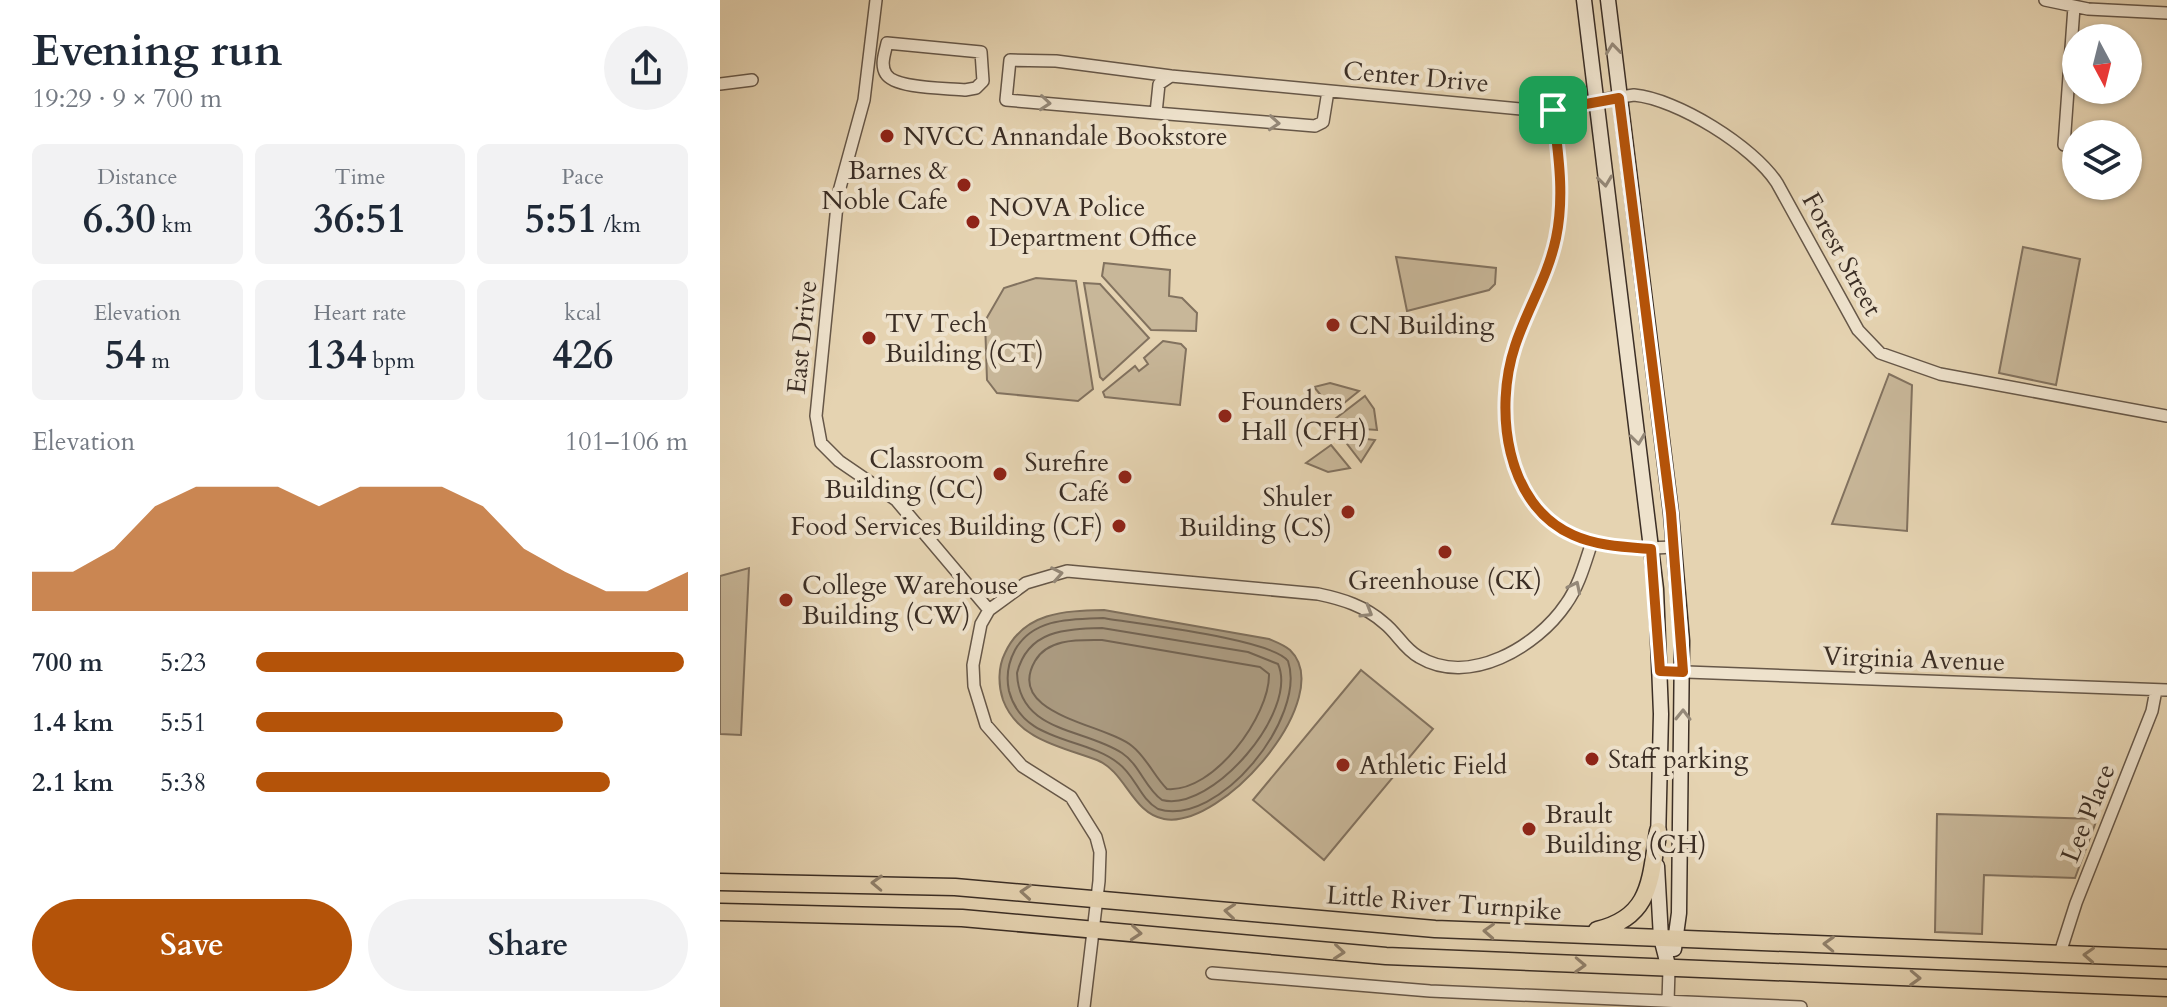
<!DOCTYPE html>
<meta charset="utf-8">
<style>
body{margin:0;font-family:Cardo,serif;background:#f2f2f3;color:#1f2937;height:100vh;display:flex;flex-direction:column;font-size:30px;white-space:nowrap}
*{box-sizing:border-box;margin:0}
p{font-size:26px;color:#747a83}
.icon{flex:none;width:44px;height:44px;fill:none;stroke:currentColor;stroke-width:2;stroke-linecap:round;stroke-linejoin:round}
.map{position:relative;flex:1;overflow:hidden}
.side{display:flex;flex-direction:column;background:#fff;width:720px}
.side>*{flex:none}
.needle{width:52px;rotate:173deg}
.tools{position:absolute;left:1342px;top:24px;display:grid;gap:16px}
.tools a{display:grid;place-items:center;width:80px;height:80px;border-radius:50%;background:#fff;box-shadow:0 2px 6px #0004;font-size:40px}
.pin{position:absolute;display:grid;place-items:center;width:68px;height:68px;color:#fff;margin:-34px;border-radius:16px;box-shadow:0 4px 12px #0006}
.round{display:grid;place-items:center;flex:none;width:84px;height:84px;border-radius:42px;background:#f2f2f3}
.summary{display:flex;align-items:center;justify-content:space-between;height:136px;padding:0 32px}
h1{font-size:44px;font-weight:700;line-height:60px}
.stats{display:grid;grid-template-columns:repeat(3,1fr);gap:12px;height:136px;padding:8px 32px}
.stats div{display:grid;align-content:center;border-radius:12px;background:#f2f2f3;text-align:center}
.stats b{font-size:40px;font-weight:700}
.stats small{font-size:22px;font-weight:400}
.stats p{font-size:22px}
.chart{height:224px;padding:16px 32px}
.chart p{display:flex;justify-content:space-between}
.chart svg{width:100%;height:144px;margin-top:8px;fill:#b45309;opacity:.7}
.button{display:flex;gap:16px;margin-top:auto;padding:16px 32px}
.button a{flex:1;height:92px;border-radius:48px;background:#b45309;color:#fff;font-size:32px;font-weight:700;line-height:92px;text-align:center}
.button a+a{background:#f2f2f3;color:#1f2937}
ul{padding:0 32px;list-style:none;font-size:26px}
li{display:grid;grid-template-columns:128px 96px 1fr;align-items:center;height:60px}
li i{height:20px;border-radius:10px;background:#b45309}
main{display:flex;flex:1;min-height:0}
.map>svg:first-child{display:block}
.green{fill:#c8b799;stroke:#82725f;stroke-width:2}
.water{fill:#ab9b81;stroke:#7e6f5c;stroke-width:2}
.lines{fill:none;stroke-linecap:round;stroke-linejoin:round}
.shore{stroke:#736453;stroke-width:2}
.street-casing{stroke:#665748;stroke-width:14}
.secondary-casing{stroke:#3b2e25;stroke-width:17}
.primary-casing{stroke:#3b2e25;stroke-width:19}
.street{stroke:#eee2cc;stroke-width:11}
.secondary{stroke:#eee2cc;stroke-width:14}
.primary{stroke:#e5d3b1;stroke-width:16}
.oneway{stroke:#948878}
.oneway2{stroke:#90806b}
.route-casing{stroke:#fff;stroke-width:16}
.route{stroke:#b45309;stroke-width:10}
.poi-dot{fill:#8f2418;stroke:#eee2cc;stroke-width:3}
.labels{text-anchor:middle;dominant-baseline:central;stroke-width:8;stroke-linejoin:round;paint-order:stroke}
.street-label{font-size:26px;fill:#3b2e25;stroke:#eee2cc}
.poi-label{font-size:26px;fill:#3b2e25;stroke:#eee2cc;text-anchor:start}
</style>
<main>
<section class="side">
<div class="summary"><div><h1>Evening run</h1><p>19:29 · 9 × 700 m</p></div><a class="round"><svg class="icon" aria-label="share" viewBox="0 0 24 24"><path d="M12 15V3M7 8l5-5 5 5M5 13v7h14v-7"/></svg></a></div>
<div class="stats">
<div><p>Distance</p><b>6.30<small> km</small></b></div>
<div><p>Time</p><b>36:51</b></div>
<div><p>Pace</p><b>5:51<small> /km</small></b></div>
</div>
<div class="stats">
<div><p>Elevation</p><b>54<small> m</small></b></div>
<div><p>Heart rate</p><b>134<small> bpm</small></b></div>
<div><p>kcal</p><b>426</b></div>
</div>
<div class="chart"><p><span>Elevation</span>101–106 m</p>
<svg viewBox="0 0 160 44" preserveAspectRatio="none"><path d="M0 44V32L10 32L20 25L30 12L40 6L50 6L60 6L70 12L80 6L90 6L100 6L110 12L120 25L130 32L140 38L150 38L160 32V44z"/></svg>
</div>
<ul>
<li><b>700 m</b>5:23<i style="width:99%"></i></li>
<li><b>1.4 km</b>5:51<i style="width:71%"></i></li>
<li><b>2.1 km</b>5:38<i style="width:82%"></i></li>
</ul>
<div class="button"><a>Save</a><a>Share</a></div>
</section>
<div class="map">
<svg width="1447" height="1007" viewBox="0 0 1447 1007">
<rect width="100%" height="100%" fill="#e5d3b1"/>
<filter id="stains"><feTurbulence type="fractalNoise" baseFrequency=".0025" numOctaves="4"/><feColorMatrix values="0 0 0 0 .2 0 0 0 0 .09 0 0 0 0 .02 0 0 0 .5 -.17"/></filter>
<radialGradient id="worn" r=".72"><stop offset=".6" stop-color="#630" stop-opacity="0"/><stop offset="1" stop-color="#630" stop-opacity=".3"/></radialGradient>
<path class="green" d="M1303 247 1360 259 1336 385 1279 373Z
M676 257 776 268 775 284 769 290 687 311Z
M384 263 450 270 449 296 462 298 477 313 476 331 431 330 382 276Z
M316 278 356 281 373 389 358 401 277 393 267 380 265 321 284 288Z
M364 283 380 284 429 338 383 380 380 377Z
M443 341 461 344 466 349 460 405 385 397 383 392 415 366 419 371 428 364 424 358Z
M1169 374 1192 385 1187 531 1112 524Z
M610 383 639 391 614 411 594 387Z
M645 396 654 409 657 430 614 427 611 422Z
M621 436 655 440 641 462Z
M611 445 630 468 608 472 586 463Z
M29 568 21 735 0 734V576Z
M641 670 713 729 604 860 533 800Z
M1217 814 1377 819 1355 878 1264 875 1262 934 1215 932Z"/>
<path class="water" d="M384 610 549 639C556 642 564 645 570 650 618 696 503 830 444 819 412 813 406 772 377 760 342 747 298 740 283 700 278 685 278 667 285 653 304 612 344 611 384 610Z"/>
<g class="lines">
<path class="shore" d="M383 618C417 624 552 639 568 661 587 717 499 828 438 809 420 799 415 775 398 763 364 736 303 744 289 691 286 677 288 663 295 650 313 618 351 619 383 618Z
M382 628 528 652 558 664C579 711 492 813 442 800 425 788 420 765 402 753 364 728 299 733 297 673 308 630 345 629 382 628Z
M382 640 540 667 549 674C550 715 494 793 447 789 434 776 427 758 412 746 386 724 284 715 315 661 328 638 359 640 382 640Z"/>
<g class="street-casing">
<path id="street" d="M156 0 144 100 118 195 96 416 101 443 119 461 176 500 269 610
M1325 0 1368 9 1447 13
M167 43 261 52 263 81 256 88 245 90C228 88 175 89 166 74 160 65 165 53 167 43Z
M451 76 439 84 436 113 595 126 603 122 608 91
M0 84 32 80
M833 110C838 152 845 195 836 237 828 276 808 309 795 346 774 409 785 503 852 535 882 549 921 549 954 547
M436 113 286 100 290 60 336 61 451 76 812 110 914 95C957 99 1033 146 1057 183L1138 330 1160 353 1220 374 1447 416
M1344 145 1354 7
M940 671 1447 690
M1340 953 1356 903 1432 711 1436 690
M492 973 710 991 1081 1007
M948 1002 949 969
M364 1007 379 881 380 852 376 837 351 797 302 766 266 725 254 686 253 665 261 624 269 610 306 583 347 571 598 594C622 599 645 606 664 623 677 633 684 649 699 657 749 687 817 647 846 604 859 586 865 563 872 542"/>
</g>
<g class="secondary-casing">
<path id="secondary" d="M864 0 936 589 941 714 938 842
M888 0 951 513 962 641 959 913 954 949
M937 866 941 938 949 969"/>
</g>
<g class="primary-casing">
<path id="primary" d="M0 882 235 887 715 929 1447 958
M0 912 242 918 666 956 1447 988
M877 930C932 917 930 879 938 831"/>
</g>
<use href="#street" class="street"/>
<use href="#secondary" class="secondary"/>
<use href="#primary" class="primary"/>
</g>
<defs><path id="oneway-chevron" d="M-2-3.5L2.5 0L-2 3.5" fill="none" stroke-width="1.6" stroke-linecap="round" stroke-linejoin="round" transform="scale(2)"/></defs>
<g class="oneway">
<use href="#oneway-chevron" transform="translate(893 49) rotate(-96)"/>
<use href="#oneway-chevron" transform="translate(325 103) rotate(5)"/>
<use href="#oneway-chevron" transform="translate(554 123) rotate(4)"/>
<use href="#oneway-chevron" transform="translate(885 181) rotate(83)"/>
<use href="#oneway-chevron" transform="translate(918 439) rotate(83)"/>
<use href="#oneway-chevron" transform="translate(337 574) rotate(-11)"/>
<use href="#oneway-chevron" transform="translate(855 587) rotate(-64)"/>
<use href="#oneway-chevron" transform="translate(647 612) rotate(31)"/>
<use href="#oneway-chevron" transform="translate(963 715) rotate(-89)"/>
</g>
<g class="oneway2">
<use href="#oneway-chevron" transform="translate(157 883) rotate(-178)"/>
<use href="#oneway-chevron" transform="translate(306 892) rotate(-176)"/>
<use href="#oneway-chevron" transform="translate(510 911) rotate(-175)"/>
<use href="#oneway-chevron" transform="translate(769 931) rotate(-177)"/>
<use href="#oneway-chevron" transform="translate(416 933) rotate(5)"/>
<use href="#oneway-chevron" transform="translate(1109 944) rotate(-178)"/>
<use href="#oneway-chevron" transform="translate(619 952) rotate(5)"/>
<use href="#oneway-chevron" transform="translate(1369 955) rotate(-177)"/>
<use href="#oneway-chevron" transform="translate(860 965) rotate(2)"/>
<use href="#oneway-chevron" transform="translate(1195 978) rotate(2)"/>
</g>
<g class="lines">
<g class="route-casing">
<path id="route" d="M899 98 951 513 963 672 940 671 931 549C905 547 877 546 853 535 785 505 774 409 795 346 807 309 828 277 836 238 845 195 838 153 833 110Z"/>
</g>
<use href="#route" class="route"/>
</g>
<g class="poi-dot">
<circle cx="167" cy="136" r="8"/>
<circle cx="244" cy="185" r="8"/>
<circle cx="253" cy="222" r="8"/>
<circle cx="613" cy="325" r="8"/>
<circle cx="149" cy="338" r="8"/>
<circle cx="505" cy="416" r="8"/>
<circle cx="280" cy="474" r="8"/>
<circle cx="405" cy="477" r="8"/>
<circle cx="628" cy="512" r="8"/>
<circle cx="399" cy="526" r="8"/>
<circle cx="725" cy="552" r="8"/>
<circle cx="66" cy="600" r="8"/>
<circle cx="872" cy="759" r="8"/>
<circle cx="623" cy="765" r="8"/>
<circle cx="809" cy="829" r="8"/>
</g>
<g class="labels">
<g class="street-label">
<text transform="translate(696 77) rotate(5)">Center Drive</text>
<text transform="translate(1122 254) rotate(61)">Forest Street</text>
<text transform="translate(82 337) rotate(-84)">East Drive</text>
<text transform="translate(1194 659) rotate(2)">Virginia Avenue</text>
<text transform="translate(1368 813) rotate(-68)">Lee Place</text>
<text transform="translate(724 903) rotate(4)">Little River Turnpike</text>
</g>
<g class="poi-label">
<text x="183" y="136">NVCC Annandale Bookstore</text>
<text x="228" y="170" text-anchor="end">Barnes &amp;<tspan x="228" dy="30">Noble Cafe</tspan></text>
<text x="269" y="207">NOVA Police<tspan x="269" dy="30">Department Office</tspan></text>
<text x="165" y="323">TV Tech<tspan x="165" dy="30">Building (CT)</tspan></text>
<text x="629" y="325">CN Building</text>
<text x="521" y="401">Founders<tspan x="521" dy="30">Hall (CFH)</tspan></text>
<text x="264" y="459" text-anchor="end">Classroom<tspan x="264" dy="30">Building (CC)</tspan></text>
<text x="389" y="462" text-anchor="end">Surefire<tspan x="389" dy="30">Café</tspan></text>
<text x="612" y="497" text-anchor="end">Shuler<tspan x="612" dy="30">Building (CS)</tspan></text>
<text x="383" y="526" text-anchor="end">Food Services Building (CF)</text>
<text x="725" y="580" text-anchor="middle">Greenhouse (CK)</text>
<text x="82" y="585">College Warehouse<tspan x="82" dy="30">Building (CW)</tspan></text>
<text x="888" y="759">Staff parking</text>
<text x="639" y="765">Athletic Field</text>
<text x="825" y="814">Brault<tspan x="825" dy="30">Building (CH)</tspan></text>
</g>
</g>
<rect width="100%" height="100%" filter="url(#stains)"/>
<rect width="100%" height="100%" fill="url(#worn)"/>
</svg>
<div class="tools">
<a><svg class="needle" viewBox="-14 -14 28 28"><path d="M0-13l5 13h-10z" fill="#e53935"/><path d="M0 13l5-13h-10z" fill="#747a83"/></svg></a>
<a><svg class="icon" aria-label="layers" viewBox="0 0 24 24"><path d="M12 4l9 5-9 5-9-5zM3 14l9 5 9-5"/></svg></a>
</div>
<div class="pin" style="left:833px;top:110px;background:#1e9e55"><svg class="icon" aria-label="arrive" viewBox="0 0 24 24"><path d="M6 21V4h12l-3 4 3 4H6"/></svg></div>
</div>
</main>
